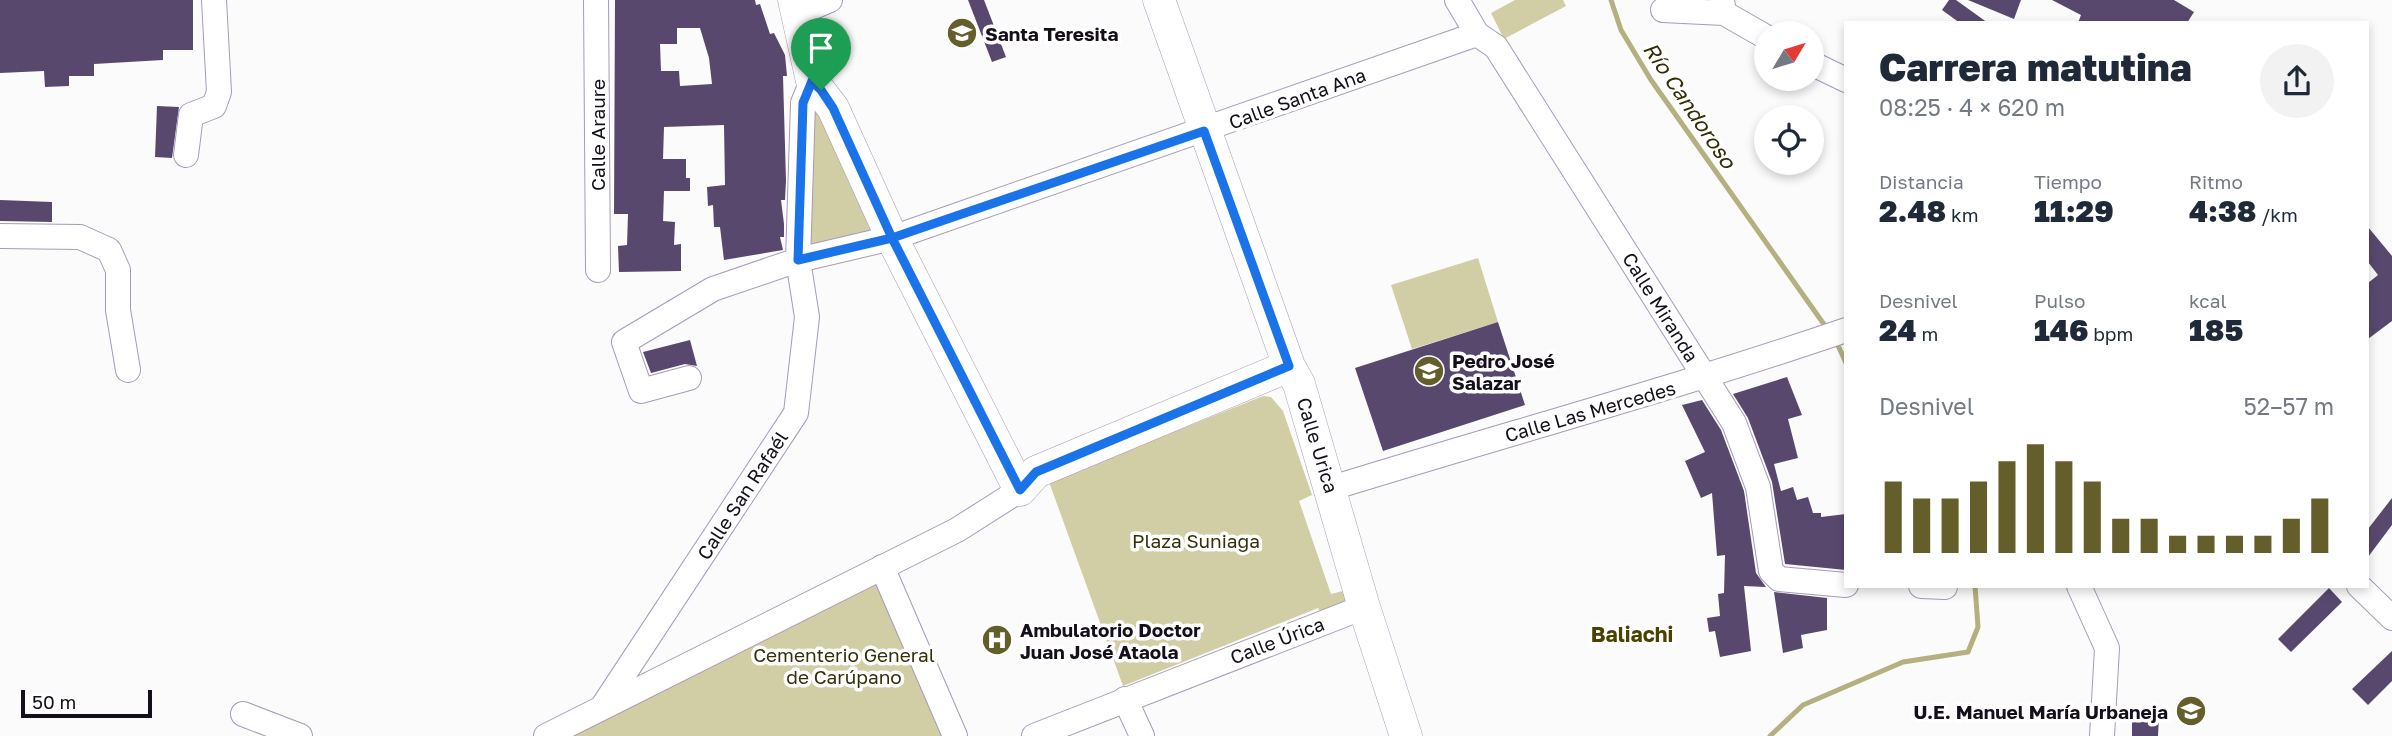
<!DOCTYPE html>
<html lang="es">
<meta charset="utf-8">
<style>
body{margin:0;font-family:"Golos Text",sans-serif;background:#f2f2f3;color:#1f2937;height:100vh;display:flex;flex-direction:column;font-size:26px;white-space:nowrap}
*{box-sizing:border-box;margin:0}
p{font-size:23px;color:#747a83}
.icon{flex:none;width:38px;height:38px;fill:none;stroke:currentColor;stroke-width:2;stroke-linecap:round;stroke-linejoin:round}
.map{position:relative;flex:1;overflow:hidden}
.drawer{position:absolute;left:1844px;top:21px;width:525px;height:567px;display:flex;flex-direction:column;background:#fff;border-radius:0px;box-shadow:0 4px 10px #0003}
.drawer>*{flex:none}
.needle{width:46px;rotate:52deg}
.tools{position:absolute;left:1754px;top:21px;display:grid;gap:14px}
.tools a{display:grid;place-items:center;width:70px;height:70px;border-radius:50%;background:#fff;box-shadow:0 4px 10px #0003;font-size:35px}
.scale{position:absolute;left:21px;bottom:18px;width:131px;box-sizing:border-box;padding-left:7px;border:4px solid #140f1a;border-top:0;font-size:19px;line-height:24px;white-space:nowrap;color:#140f1a;-webkit-text-stroke:5px #fff;paint-order:stroke}
.pin{position:absolute;display:grid;place-items:center;width:60px;height:60px;color:#fff;margin:-72px -30px;border-radius:50% 50% 50% 0;rotate:-45deg;box-shadow:0 0 7px #0007}
.pin .icon{rotate:45deg}
.round{display:grid;place-items:center;flex:none;width:74px;height:74px;border-radius:37px;background:#f2f2f3}
.overview{display:flex;align-items:center;justify-content:space-between;height:119px;padding:0 35px}
h1{font-size:38px;font-weight:800;line-height:52px}
.metrics{display:grid;grid-template-columns:repeat(3,1fr);gap:10px;height:119px;padding:7px 35px}
.metrics div{display:grid;align-content:center}
.metrics b{font-size:30px;font-weight:800}
.metrics small{font-size:19px;font-weight:400}
.metrics p{font-size:19px}
.chart{height:196px;padding:14px 35px}
.chart p{display:flex;justify-content:space-between}
.chart svg{width:100%;height:126px;margin-top:7px;stroke:#645e2b;stroke-width:6}
.map>svg:first-child{display:block}
.green{fill:#d1cda4}
.lines{fill:none;stroke-linecap:round;stroke-linejoin:round}
.stream{stroke:#b4b080;stroke-width:5}
.building{fill:#58486e;fill-rule:evenodd}
.minor-casing{stroke:#a69aba;stroke-width:26}
.major-casing{stroke:#a69aba;stroke-width:33}
.minor{stroke:#fff;stroke-width:24}
.major{stroke:#fff;stroke-width:32}
.route-casing{stroke:#fff;stroke-width:14}
.route{stroke:#1a73e8;stroke-width:9}
.labels{text-anchor:middle;dominant-baseline:central;stroke-width:7;stroke-linejoin:round;paint-order:stroke}
.poi-label{font-size:19px;font-weight:bold;fill:#140f1a;stroke:#fff;text-anchor:start}
.street-label{font-size:19px;fill:#140f1a;stroke:#fff}
.park-label{font-size:19px;fill:#343008;stroke:#fff}
.water-label{font-size:21px;font-style:italic;fill:#312d04;stroke:#fff}
.neighbourhood-label{font-size:21px;font-weight:bold;fill:#494200;stroke:#fff}
</style>
<div class="map">
<svg width="2392" height="736" viewBox="0 0 2392 736">
<rect width="100%" height="100%" fill="#fbfbfb"/>
<path class="green" d="M1515 0H1563L1566 6 1504 39 1491 13Z
M814 92 882 235 803 254Z
M1478 258 1498 322 1412 349 1391 285Z
M1263 396 1271 397 1283 411 1312 495 1299 501 1331 594 1347 590 1354 607 1324 619 1318 608 1123 686 1049 482Z
M882 567 955 736H547Z"/>
<g class="lines">
<path class="stream" d="M1611 0 1621 30 1651 80 1828 330
M1836 341 1846 363
M1770 736 1803 705 1903 662 1968 652 1978 627 1975 586"/>
</g>
<path class="building" d="M0 0H193V50H163V60L94 64V76H69V86L45 87 44 71 0 73Z
M615 0H755L756 5 760 4 770 34 774 33 785 55 787 76H783L786 181 785 200H781L784 224V237H780L783 250 724 260 720 227H714L713 205 708 206 707 187 725 185 724 125 664 127 663 159H686V178H690V191H664L663 221 675 222 674 245 681 244V271L619 272 618 246 627 245 628 214H614ZM677 28H700L709 58 712 84 680 86 679 71H661L660 44H677Z
M968 0H984L1006 57 992 62Z
M1949 0H1956L1988 23H1960L1942 10Z
M1968 0H2021L2014 19Z
M2052 0H2174L2194 12 2187 23H2078L2081 15Z
M157 106 179 107 172 158 155 157Z
M0 200 52 202V222L0 221Z
M2368 227 2392 256V321L2368 339V283L2378 275 2368 262Z
M1498 322 1525 405 1383 451 1355 368Z
M690 340 697 366 685 364 651 373 643 352Z
M1787 377 1802 415 1788 419 1798 458 1774 464 1781 491 1793 487 1797 500 1808 497 1813 513H1821V517L1846 514V570L1785 564 1772 482 1748 418 1733 394Z
M1702 400 1721 430 1744 491 1756 573 1766 587 1744 586 1751 651 1720 657 1715 631 1709 632 1707 618 1720 616 1718 594 1724 593 1725 555 1717 556 1712 493 1701 498 1685 461 1705 452 1682 405Z
M2392 498V525L2368 557V529Z
M2329 588 2342 602 2291 652 2278 639Z
M1774 592 1827 598V630L1801 635 1803 648 1783 653Z
M2392 651V681L2368 705 2352 689Z
M2132 716H2159L2158 736H2132Z"/>
<g class="lines">
<g class="minor-casing">
<path id="minor" d="M596 0 598 270
M1457 0 1477 34 1496 47 1734 423 1758 487 1771 571 1779 579 1846 585
M1722 0 1724 13 1766 37
M1663 10 1724 13
M797 14 830 0
M1811 63 1846 80
M186 155 191 115 214 106 219 92 214 0
M0 236 80 237 109 250 118 270V310L128 370
M689 378 641 391 624 342 713 289 798 260 892 238 1477 34
M1332 488C1503 435 1676 388 1846 330
M882 567 955 736
M1921 586 1945 587
M2079 586 2107 648 2102 736
M2359 586 2392 618
M1125 699 1142 736
M603 706 796 413 807 317 798 260 803 103 812 81
M243 714 300 736
M546 736 957 530 1020 490
M1034 736 1364 607"/>
</g>
<g class="major-casing">
<path id="major" d="M794 0 812 81 833 108 892 238 1020 490 1036 472 1289 366
M1159 0 1289 366 1299 384 1364 607 1406 736"/>
</g>
<use href="#minor" class="minor"/>
<use href="#major" class="major"/>
</g>
<g class="lines">
<g class="route-casing">
<path id="route" d="M821 90 812 81 803 103 798 260 892 238 1204 131 1289 366 1036 472 1020 490 892 238 833 108 821 90"/>
</g>
<use href="#route" class="route"/>
</g>
<defs>
<g id="school-disc" transform="scale(1.575)"><circle r="9.5" fill="#645e2b" stroke="#fff"/><path d="M0-5L7-2L0 1L-7-2ZM-4 1L0 2.5L4 1V4Q0 6-4 4Z" fill="#fff"/></g>
<g id="hospital-disc" transform="scale(1.575)"><circle r="9.5" fill="#645e2b" stroke="#fff"/><path d="M-5-5h3v3.5h4V-5h3V5h-3V1.5h-4V5h-3Z" fill="#fff"/></g>
</defs>
<g fill-rule="evenodd">
<use href="#school-disc" x="962" y="33"/>
<use href="#school-disc" x="1429" y="371"/>
<use href="#hospital-disc" x="997" y="640"/>
<use href="#school-disc" x="2191" y="711"/>
</g>
<g class="labels">
<g class="poi-label">
<text x="985" y="33">Santa Teresita</text>
<text x="1452" y="360">Pedro José<tspan x="1452" dy="22">Salazar</tspan></text>
<text x="1020" y="629">Ambulatorio Doctor<tspan x="1020" dy="22">Juan José Ataola</tspan></text>
<text x="2168" y="711" text-anchor="end">U.E. Manuel María Urbaneja</text>
</g>
<g class="street-label">
<text transform="translate(1297 98) rotate(-20)">Calle Santa Ana</text>
<text transform="translate(597 135) rotate(-90)">Calle Araure</text>
<text transform="translate(1661 307) rotate(58)">Calle Miranda</text>
<text transform="translate(1590 411) rotate(-16)">Calle Las Mercedes</text>
<text transform="translate(1318 445) rotate(73)">Calle Urica</text>
<text transform="translate(742 495) rotate(-57)">Calle San Rafaél</text>
<text transform="translate(1277 640) rotate(-21)">Calle Úrica</text>
</g>
<g class="park-label">
<text x="1196" y="540">Plaza Suniaga</text>
<text x="844" y="654">Cementerio General<tspan x="844" dy="22">de Carúpano</tspan></text>
</g>
<g class="water-label">
<text transform="translate(1690 105) rotate(56)">Río Candoroso</text>
</g>
<g class="neighbourhood-label">
<text x="1632" y="634">Baliachi</text>
</g>
</g>
</svg>
<div class="tools">
<a><svg class="needle" viewBox="-14 -14 28 28"><path d="M0-13l5 13h-10z" fill="#e53935"/><path d="M0 13l5-13h-10z" fill="#747a83"/></svg></a>
<a><svg class="icon" aria-label="locate" viewBox="0 0 24 24"><circle cx="12" cy="12" r="6"/><path d="M12 2v4M12 18v4M2 12h4M18 12h4"/></svg></a>
</div>
<div class="scale">50 m</div>
<div class="pin" style="left:821px;top:90px;background:#1e9e55"><svg class="icon" aria-label="arrive" viewBox="0 0 24 24"><path d="M6 21V4h12l-3 4 3 4H6"/></svg></div>
<section class="drawer">
<div class="overview"><div><h1>Carrera matutina</h1><p>08:25 · 4 × 620 m</p></div><a class="round"><svg class="icon" aria-label="share" viewBox="0 0 24 24"><path d="M12 15V3M7 8l5-5 5 5M5 13v7h14v-7"/></svg></a></div>
<div class="metrics">
<div><p>Distancia</p><b>2.48<small> km</small></b></div>
<div><p>Tiempo</p><b>11:29</b></div>
<div><p>Ritmo</p><b>4:38<small> /km</small></b></div>
</div>
<div class="metrics">
<div><p>Desnivel</p><b>24<small> m</small></b></div>
<div><p>Pulso</p><b>146<small> bpm</small></b></div>
<div><p>kcal</p><b>185</b></div>
</div>
<div class="chart"><p><span>Desnivel</span>52–57 m</p>
<svg viewBox="0 0 160 44" preserveAspectRatio="none"><path d="M5 44V19M15 44V25M25 44V25M35 44V19M45 44V12M55 44V6M65 44V12M75 44V19M85 44V32M95 44V32M105 44V38M115 44V38M125 44V38M135 44V38M145 44V32M155 44V25"/></svg>
</div>
</section>
</div>
